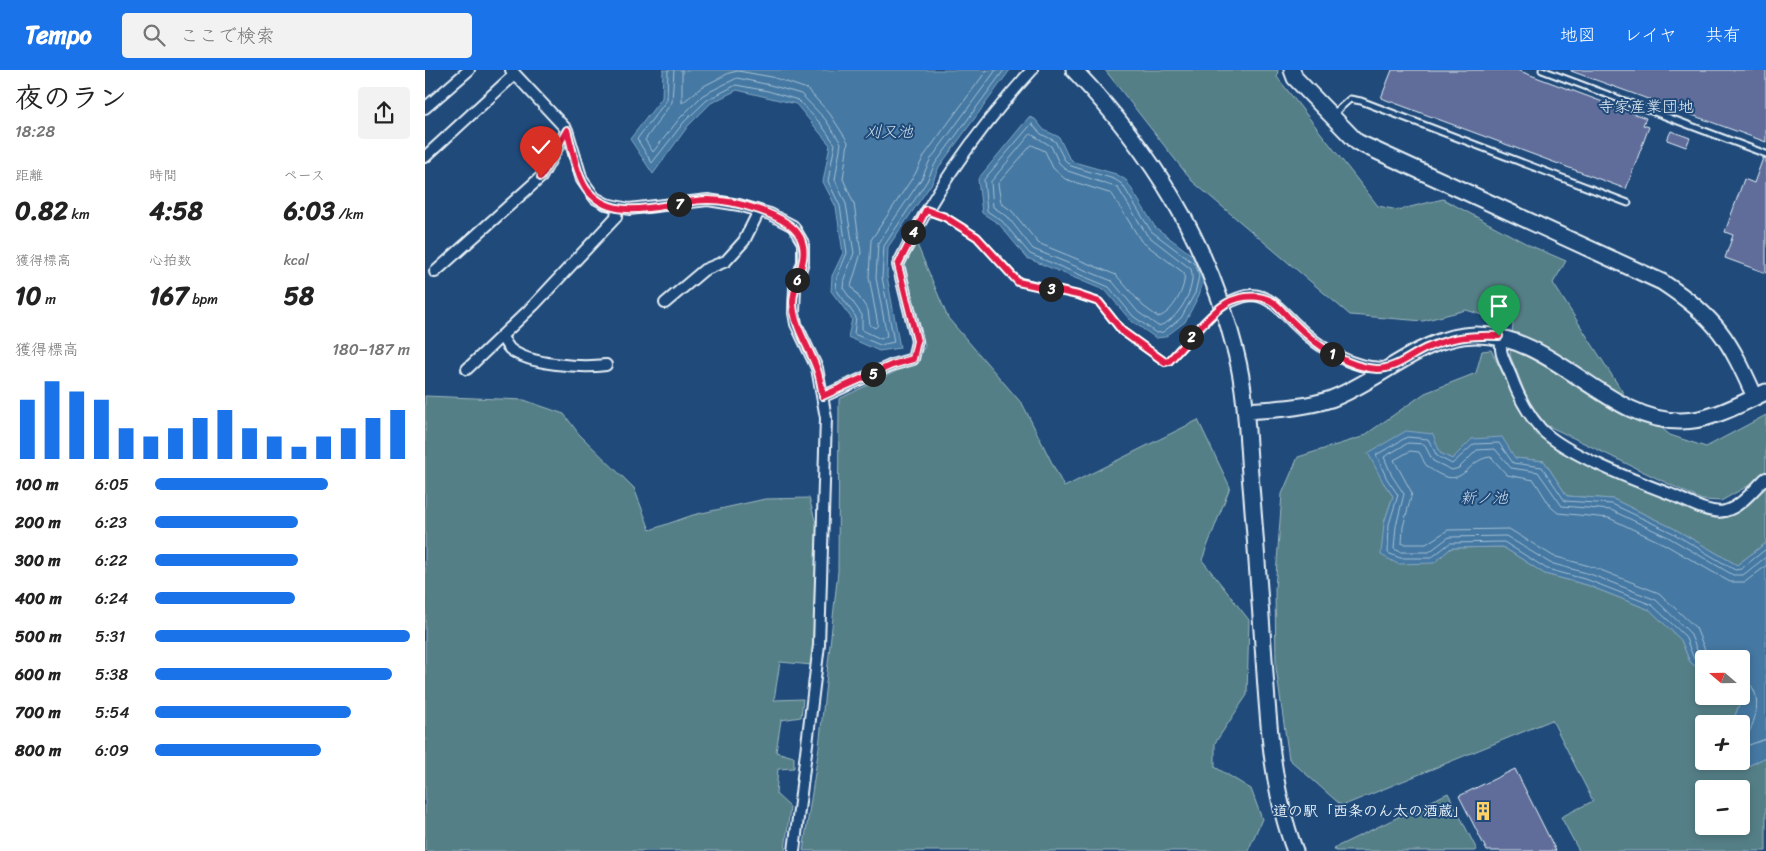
<!DOCTYPE html>
<html lang="ja">
<meta charset="utf-8">
<style>
body{margin:0;font-family:Sriracha,"Klee One",sans-serif;background:#f2f2f2;color:#222;height:100vh;display:flex;flex-direction:column;font-size:19px;white-space:nowrap}
*{box-sizing:border-box;margin:0}
p{font-size:16px;color:#767676}
.icon{flex:none;width:28px;height:28px;fill:none;stroke:currentColor;stroke-width:2;stroke-linecap:round;stroke-linejoin:round}
.map{position:relative;flex:1;overflow:hidden}
.drawer{display:flex;flex-direction:column;background:#fff;width:425px}
.drawer>*{flex:none}
.needle{width:32px;rotate:290deg}
.fabs{position:absolute;left:1270px;top:580px;display:grid;gap:10px}
.fabs a{display:grid;place-items:center;width:55px;height:55px;border-radius:5px;background:#fff;box-shadow:0 2px 8px #0003;font-size:25px}
.pin{position:absolute;display:grid;place-items:center;width:42px;height:42px;color:#fff;margin:-51px -21px;border-radius:50% 50% 50% 0;rotate:-45deg;box-shadow:0 0 5px #0007}
.pin .icon{rotate:45deg}
.km{position:absolute;width:25px;height:25px;margin:-12px;border-radius:50%;background:#222;color:#fff;font-size:14px;line-height:25px;text-align:center}
.round{display:grid;place-items:center;flex:none;width:52px;height:52px;border-radius:5px;background:#f2f2f2}
.overview{display:flex;align-items:center;justify-content:space-between;height:85px;padding:0 15px}
h1{font-size:28px;font-weight:800;line-height:38px}
.figures{display:grid;grid-template-columns:repeat(3,1fr);gap:8px;height:85px;padding:5px 15px}
.figures div{display:grid;align-content:center}
.figures b{font-size:25px;font-weight:800}
.figures small{font-size:14px;font-weight:400}
.figures p{font-size:14px}
.chart{height:140px;padding:10px 15px}
.chart p{display:flex;justify-content:space-between}
.chart svg{width:100%;height:90px;margin-top:5px;stroke:#1a73e8;stroke-width:6}
ul{padding:0 15px;list-style:none;font-size:16px}
li{display:grid;grid-template-columns:80px 60px 1fr;align-items:center;height:38px}
li i{height:12px;border-radius:6px;background:#1a73e8}
header{display:flex;align-items:center;gap:30px;box-sizing:border-box;height:70px;padding:0 25px;background:#1a73e8;color:#fff}
header strong{font-size:24px}
nav{display:flex;gap:28px;margin-inline-start:auto;font-size:18px}
.search{width:350px;height:45px;background:#f2f2f2;display:flex;align-items:center;gap:12px;box-sizing:border-box;padding:0 18px;border-radius:5px;color:#767676;font-size:19px}
main{display:flex;flex:1;min-height:0}
.map>svg:first-child{display:block}
.green{fill:#547f87;stroke:#9eb8c0;fill-rule:evenodd}
.water{fill:#4478a2;stroke:#86a8c4}
.lines{fill:none;stroke-linecap:round;stroke-linejoin:round}
.shore{stroke:#a6c1d6;stroke-width:1}
.building{fill:#606d9a;stroke:#e8f1f8}
.lane-casing{stroke:#e8f1f8;stroke-width:9}
.street-casing{stroke:#e8f1f8;stroke-width:14}
.secondary-casing{stroke:#e8f1f8;stroke-width:19}
.lane{stroke:#1f4a7a;stroke-width:5}
.street{stroke:#1f4a7a;stroke-width:10}
.secondary{stroke:#1f4a7a;stroke-width:15}
.route-casing{stroke:#fff;stroke-width:10}
.route{stroke:#e11d48;stroke-width:6}
.labels{text-anchor:middle;dominant-baseline:central;stroke-width:4;stroke-linejoin:round;paint-order:stroke}
.poi-label{font-size:15px;font-weight:bold;fill:#e8f1f8;stroke:#1f4a7a;text-anchor:end}
.neighbourhood-label{font-size:16px;fill:#e8f1f8;stroke:#1f4a7a}
.water-label{font-size:16px;font-style:italic;fill:#cfdfeb;stroke:#1f4a7a}
</style>
<header>
<strong>Tempo</strong>
<div class="search"><svg class="icon" aria-label="search" viewBox="0 0 24 24"><circle cx="10" cy="10" r="6"/><path d="M15 15l6 6"/></svg>ここで検索</div>
<nav><a>地図</a><a>レイヤ</a><a>共有</a></nav>
</header>
<main>
<section class="drawer">
<div class="overview"><div><h1>夜のラン</h1><p>18:28</p></div><a class="round"><svg class="icon" aria-label="share" viewBox="0 0 24 24"><path d="M12 15V3M7 8l5-5 5 5M5 13v7h14v-7"/></svg></a></div>
<div class="figures">
<div><p>距離</p><b>0.82<small> km</small></b></div>
<div><p>時間</p><b>4:58</b></div>
<div><p>ペース</p><b>6:03<small> /km</small></b></div>
</div>
<div class="figures">
<div><p>獲得標高</p><b>10<small> m</small></b></div>
<div><p>心拍数</p><b>167<small> bpm</small></b></div>
<div><p>kcal</p><b>58</b></div>
</div>
<div class="chart"><p><span>獲得標高</span>180–187 m</p>
<svg viewBox="0 0 160 44" preserveAspectRatio="none"><path d="M5 44V15M15 44V6M25 44V11M35 44V15M45 44V29M55 44V33M65 44V29M75 44V24M85 44V20M95 44V29M105 44V33M115 44V38M125 44V33M135 44V29M145 44V24M155 44V20"/></svg>
</div>
<ul>
<li><b>100 m</b>6:05<i style="width:68%"></i></li>
<li><b>200 m</b>6:23<i style="width:56%"></i></li>
<li><b>300 m</b>6:22<i style="width:56%"></i></li>
<li><b>400 m</b>6:24<i style="width:55%"></i></li>
<li><b>500 m</b>5:31<i style="width:100%"></i></li>
<li><b>600 m</b>5:38<i style="width:93%"></i></li>
<li><b>700 m</b>5:54<i style="width:77%"></i></li>
<li><b>800 m</b>6:09<i style="width:65%"></i></li>
</ul>
</section>
<div class="map">
<svg width="1341" height="781" viewBox="0 0 1341 781">
<rect width="100%" height="100%" fill="#1f4a7a"/>
<filter id="ink" filterUnits="userSpaceOnUse"><feTurbulence type="fractalNoise" baseFrequency=".02" numOctaves="2"/><feDisplacementMap in="SourceGraphic" scale="10" xChannelSelector="R" yChannelSelector="G"/><feConvolveMatrix kernelMatrix="1 2 1 2 8 2 1 2 1" color-interpolation-filters="sRGB"/></filter>
<g filter="url(#ink)">
<path class="green" d="M680 0H853L852 7 953 136 973 140 1018 129 1104 175 1141 191 1128 213 1202 329 1245 365 1281 377 1341 345V401L1328 413 1296 431 1277 430 1111 350 1085 285 1088 254 1041 240 998 251 925 245 767 111Z
M491 172 523 248 598 335 639 417 773 350 805 417 777 490 824 550 822 625 790 673V697L826 719 837 749 823 781H378L394 677 413 501 414 329 490 292 500 276 479 192Z
M1066 280 1090 328 1115 364 1283 444 1300 446 1313 438 1341 414V473L1312 495 1248 458 1188 429 1142 426 1119 391 1090 388 1047 369 1027 389 1015 383 958 412 968 426 959 453 1008 493 1026 478 1078 477 1120 504 1162 515 1225 540 1256 570 1265 592 1279 603V626H1311L1314 635 1307 654H1279V691H1314L1323 696 1341 687V781H1154L1136 747 1168 731 1127 650 917 736 864 689 851 598 850 519 857 424 873 387 937 367 1000 323 1051 303 1057 281ZM1279 719H1316V756H1279Z
M0 326 99 330 139 344 154 364 209 418 225 460 268 445 340 429 384 428 392 457 387 595 355 592 349 630 378 629 376 647 356 650 351 682 369 687V698L353 699 351 724 365 737 360 781H0Z
M1023 723 1052 780 1050 781H910L909 778Z"/>
<path class="water" d="M238 0H585L514 97 507 113 463 177 462 206 475 278 454 281 423 267 427 249 406 221 407 206 418 183 411 137 398 112 405 75 371 34 312 20 286 33 263 56 228 104 205 69 237 28Z
M604 47 610 49 619 60 634 67 643 86 649 92 691 104 701 110 730 157 776 192 780 206 774 225 760 252 740 267 731 268 705 250 681 221 602 188 574 154 557 143 553 109Z
M981 361 1008 364 1015 383 1027 389 1047 369 1077 367 1090 388 1119 391 1142 426 1188 429 1248 458 1312 495 1341 473V687L1323 696 1314 691H1316V654H1307L1314 635 1311 626H1316V589H1279V603L1265 592 1256 570 1225 540 1162 515 1120 504 1078 477 1026 478 1009 493 973 494 956 485 959 453 968 426 958 412 943 383Z"/>
<g class="lines">
<path class="shore" d="M243 0 242 30 212 69 227 93 259 52 282 30 311 15 343 21 373 30 395 53 410 74 403 111 415 136 422 183 412 207 411 219 431 247 429 264 455 275 469 272 457 207 459 176 502 111 510 94 579 0
M249 0 247 32 220 70 228 82 255 48 278 25 312 8 345 15 376 24 400 49 416 73 410 110 421 134 429 183 419 209 418 218 437 245V260L456 269 462 266 451 208 453 173 497 108 505 90 571 0
M257 0V33L277 17 304 3 313 1 347 7 382 19 405 44 423 72 418 109 429 134 436 183 426 216 443 240 445 255 450 258 453 255 444 207 446 170 490 104 499 86 562 0
M607 54 616 64 630 71 639 89 646 96 689 109 697 114 726 161 771 195 774 206 770 223 756 248 738 262 731 263 708 246 684 217 605 184 577 151 562 141 559 110Z
M606 64 626 76 634 93 643 101 693 118 722 165 766 199C772 217 753 252 733 256L713 242 687 211 608 179 582 146 568 137 566 112Z
M607 75 620 81 628 98 640 109 687 124 716 171 759 203C762 217 747 244 733 247L718 236 691 205 613 173 587 141 576 133 573 114Z
M1279 589 1274 585 1265 563 1231 530 1165 504 1125 493 1081 466 1024 467 1004 482H976L969 479 971 456 979 424 967 406 959 387 983 373 999 374 1008 391 1027 400 1034 398 1052 380 1070 379 1086 398 1113 402 1137 436 1186 440 1243 467 1308 505H1318L1341 487
M1290 589 1280 580 1271 558 1234 523 1168 497 1128 486 1084 459 1023 460 1001 474H977L978 457 987 423 969 390 985 381 994 382C997 386 998 391 1001 395 1005 399 1010 402 1014 404 1040 418 1043 388 1066 387L1082 405 1109 410 1126 437 1133 443 1184 448 1239 474 1305 512H1320L1341 496
M1279 597 1269 589 1260 566 1227 535 1163 510 1122 499 1079 472 1025 473 1006 488H975L963 483 964 454 973 425 962 409 951 385 982 367 1003 369 1012 386 1027 394 1049 374 1074 373 1088 393 1117 397 1140 431 1187 434 1246 462 1310 500 1316 499 1341 479
M1316 608C1338 617 1333 645 1324 662 1322 666 1319 668 1317 672L1324 675 1341 669"/>
</g>
<path class="building" d="M967 0H1092L1221 48 1218 55 1224 57 1201 119 956 28Z
M1146 0H1341V72L1146 1Z
M1246 61 1265 68 1261 77 1242 70Z
M1338 88H1341V203L1300 188 1308 165 1300 162 1319 109 1329 113Z
M1090 699 1131 781H1062L1034 726Z"/>
<g class="lines">
<g class="lane-casing">
<path id="lane" d="M1117 0 1341 84
M907 45 925 29 936 31 1203 133
M502 141 520 147 552 167 593 211 653 225 674 232 697 261 740 292 744 291 795 238"/>
</g>
<g class="street-casing">
<path id="street" d="M86 0 142 60 157 110 170 128 181 134 204 139 283 130 314 135 345 144 368 156 378 173V192L370 217 369 243 371 254 392 298 401 348 394 575 369 781
M0 38 44 0
M0 87 90 4
M10 202 116 107 142 60
M240 233 279 200 301 191 319 171 334 141
M797 235C805 232 818 225 827 225 845 226 856 240 868 252 893 277 925 300 963 298
M76 266C79 270 82 276 85 279 104 295 157 298 181 295
M1077 267C1073 283 1080 291 1086 306 1093 326 1102 343 1116 359 1140 384 1211 411 1245 424 1260 430 1284 445 1300 441 1315 438 1330 418 1341 408
M42 299 109 235 191 147 192 138
M399 326 467 295 488 289 492 271 473 195C507 123 553 59 607 0"/>
</g>
<g class="secondary-casing">
<path id="secondary" d="M649 0C728 83 783 171 811 283 821 322 822 364 825 404 830 461 834 518 838 575 843 643 845 716 870 781
M867 0 870 8 932 72 1237 212C1292 248 1304 269 1330 327
M821 341C849 339 879 338 906 329 955 311 996 266 1050 265 1129 264 1182 352 1256 351 1286 351 1315 334 1341 322"/>
</g>
<use href="#lane" class="lane"/>
<use href="#street" class="street"/>
<use href="#secondary" class="secondary"/>
</g>
</g>
<g class="lines" filter="url(#ink)">
<g class="route-casing">
<path id="route" d="M116 107 142 60C147 77 152 108 163 121 192 156 245 130 283 130 308 130 363 144 375 167 386 188 368 211 368 233 369 257 383 275 391 297 395 306 396 317 398 326L467 295 488 289 492 271 473 195 501 140 520 147 552 167 593 212 653 225 674 232 697 261 740 292 744 291C761 273 777 252 796 237 810 226 831 223 846 231 854 235 861 246 868 252 890 274 920 297 952 299 972 299 986 284 1004 277 1027 267 1048 265 1074 266"/>
</g>
<use href="#route" class="route"/>
</g>
<defs>
<g id="building-bare" transform="scale(1.5)"><path d="M-4-6H4V6H1V3H-1V6H-4ZM-2.5-4.3h1.7v1.8h-1.7ZM.8-4.3h1.7v1.8H.8ZM-2.5-1h1.7V.8h-1.7ZM.8-1h1.7V.8H.8Z" fill="#ffd166" stroke="#1f4a7a" stroke-width="2.5" paint-order="stroke"/></g>
</defs>
<g fill-rule="evenodd">
<use href="#building-bare" x="1058" y="741"/>
</g>
<g class="labels">
<g class="poi-label">
<text x="1043" y="741">道の駅「西条のん太の酒蔵」</text>
</g>
<g class="neighbourhood-label">
<text x="1221" y="36">寺家産業団地</text>
</g>
<g class="water-label">
<text x="464" y="61">刈又池</text>
<text x="1059" y="427">新ノ池</text>
</g>
</g>
</svg>
<div class="fabs">
<a><svg class="needle" viewBox="-14 -14 28 28"><path d="M0-13l5 13h-10z" fill="#e53935"/><path d="M0 13l5-13h-10z" fill="#767676"/></svg></a>
<a>+</a>
<a>−</a>
</div>
<div class="pin" style="left:1074px;top:266px;background:#1e9e55"><svg class="icon" aria-label="arrive" viewBox="0 0 24 24"><path d="M6 21V4h12l-3 4 3 4H6"/></svg></div>
<div class="pin" style="left:116px;top:107px;background:#d93025"><svg class="icon" aria-label="check" viewBox="0 0 24 24"><path d="M5 12l5 5 9-10"/></svg></div>
<b class="km" style="left:907px;top:284px">1</b>
<b class="km" style="left:766px;top:267px">2</b>
<b class="km" style="left:626px;top:219px">3</b>
<b class="km" style="left:488px;top:162px">4</b>
<b class="km" style="left:448px;top:304px">5</b>
<b class="km" style="left:372px;top:210px">6</b>
<b class="km" style="left:254px;top:134px">7</b>
</div>
</main>
